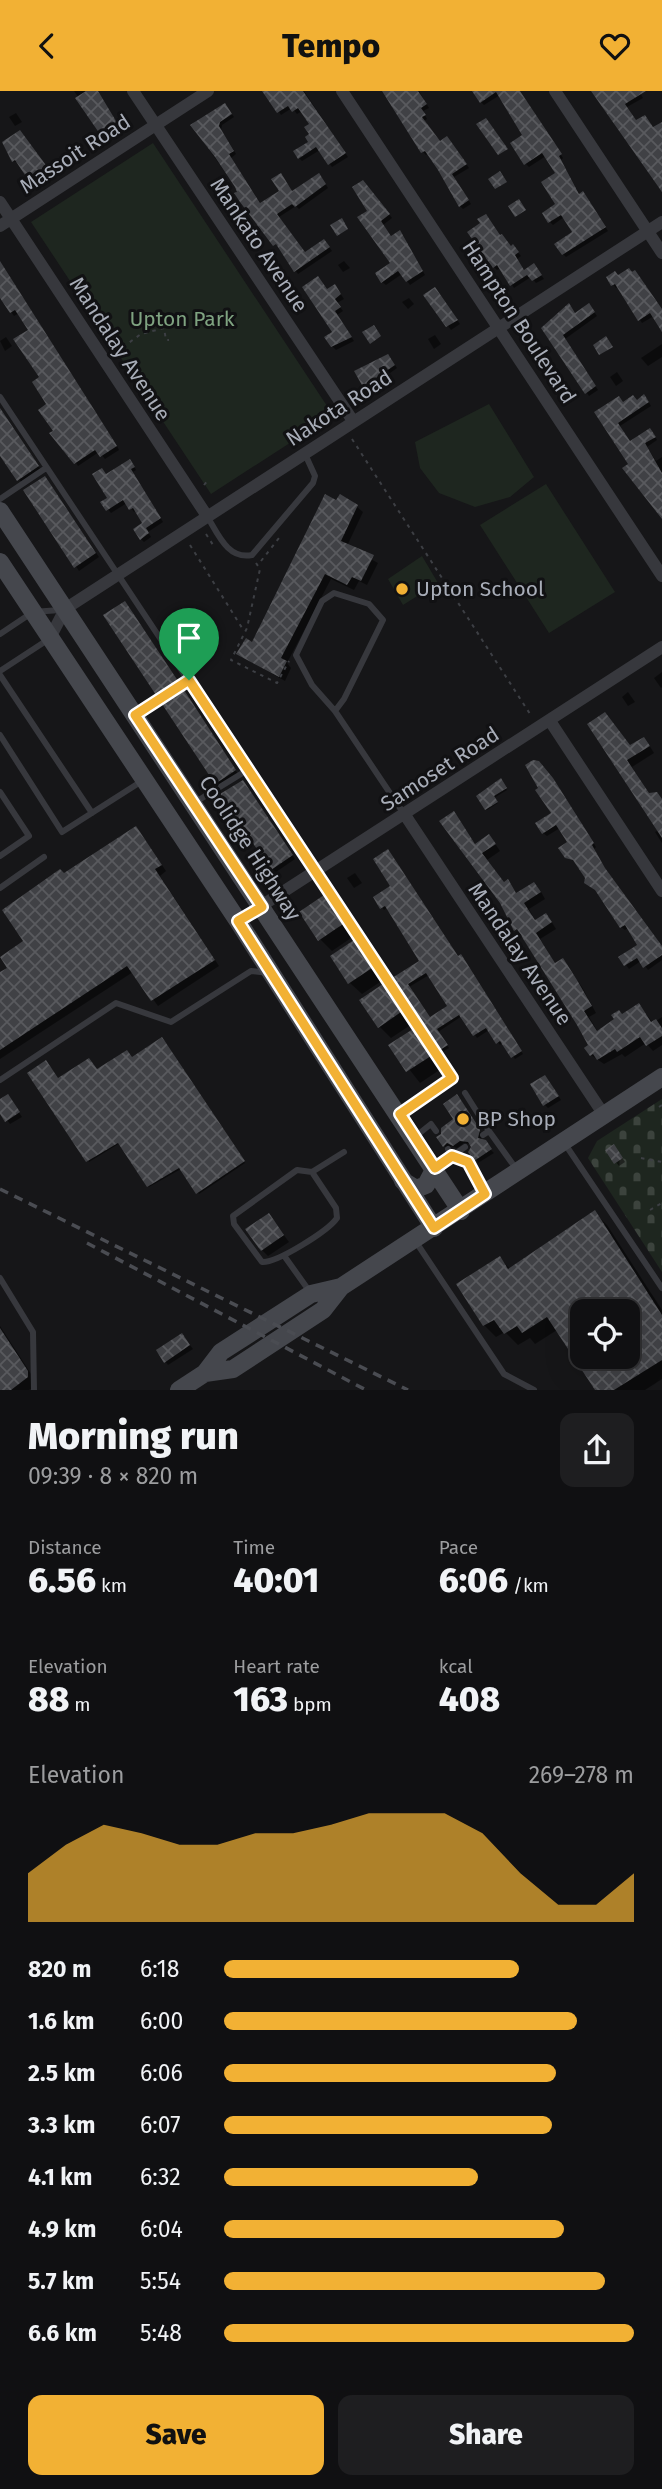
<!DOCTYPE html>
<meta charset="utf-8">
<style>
body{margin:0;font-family:"Fira Sans",sans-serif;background:#1e1e20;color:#f1f3f6;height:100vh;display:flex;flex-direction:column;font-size:26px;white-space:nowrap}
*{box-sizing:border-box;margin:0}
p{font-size:23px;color:#9c9d9f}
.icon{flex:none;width:38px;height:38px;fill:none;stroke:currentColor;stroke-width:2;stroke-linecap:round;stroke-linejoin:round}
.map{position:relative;height:1299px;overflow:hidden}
.drawer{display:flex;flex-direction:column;background:#101012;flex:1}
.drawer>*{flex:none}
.tools{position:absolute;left:570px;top:1208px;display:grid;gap:14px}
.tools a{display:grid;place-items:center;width:70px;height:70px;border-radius:14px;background:#101012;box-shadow:0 7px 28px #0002,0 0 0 2px #303032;font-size:35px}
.pin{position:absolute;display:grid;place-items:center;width:60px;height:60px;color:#fff;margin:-72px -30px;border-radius:50% 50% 50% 0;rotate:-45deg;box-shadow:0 0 7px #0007}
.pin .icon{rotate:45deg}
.round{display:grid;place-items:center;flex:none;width:74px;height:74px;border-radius:14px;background:#1e1e20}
.overview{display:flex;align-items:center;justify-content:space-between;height:119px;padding:0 28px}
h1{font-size:38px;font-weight:800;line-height:52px}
.figures{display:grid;grid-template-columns:repeat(3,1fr);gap:10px;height:119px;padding:7px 28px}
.figures div{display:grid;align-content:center}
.figures b{font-size:35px;font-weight:800}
.figures small{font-size:19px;font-weight:400}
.figures p{font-size:19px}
.chart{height:196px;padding:14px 28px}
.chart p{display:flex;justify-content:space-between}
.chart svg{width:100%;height:126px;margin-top:7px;fill:#f2b134;opacity:.7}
.primary-button{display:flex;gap:14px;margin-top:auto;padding:14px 28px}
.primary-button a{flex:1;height:80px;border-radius:14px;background:#f2b134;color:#111;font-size:28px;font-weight:800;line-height:80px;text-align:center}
.primary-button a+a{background:#1e1e20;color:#f1f3f6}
ul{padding:0 28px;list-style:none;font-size:23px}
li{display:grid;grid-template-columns:112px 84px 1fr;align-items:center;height:52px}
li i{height:18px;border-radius:9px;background:#f2b134}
header{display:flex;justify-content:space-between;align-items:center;height:91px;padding:0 28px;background:#f2b134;color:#111;font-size:32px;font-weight:800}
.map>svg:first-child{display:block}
.cemetery{fill:url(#cemetery-stones)}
.park{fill:#1e261f}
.shadow{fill:#0007;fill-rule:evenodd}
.building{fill:url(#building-cross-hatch);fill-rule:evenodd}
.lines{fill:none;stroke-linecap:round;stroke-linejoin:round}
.path{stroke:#3d3f44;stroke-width:2;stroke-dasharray:3.5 5;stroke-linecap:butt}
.service{stroke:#37383d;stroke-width:6}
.minor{stroke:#37383d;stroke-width:12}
.secondary{stroke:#45474d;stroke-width:18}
.rail{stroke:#4a4c52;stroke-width:3.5;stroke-dasharray:9 7;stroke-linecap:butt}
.route-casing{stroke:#fff;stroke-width:14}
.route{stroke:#f2b134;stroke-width:9}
.poi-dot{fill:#f2b134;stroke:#111113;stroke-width:2.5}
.labels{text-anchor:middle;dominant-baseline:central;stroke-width:6;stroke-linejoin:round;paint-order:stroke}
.street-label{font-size:21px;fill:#a8adb8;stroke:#111113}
.park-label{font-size:21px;fill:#7fa381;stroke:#111113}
.poi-label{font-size:21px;fill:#a8adb8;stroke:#111113;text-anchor:start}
</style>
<header><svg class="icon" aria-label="back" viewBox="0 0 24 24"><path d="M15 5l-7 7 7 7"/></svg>Tempo<svg class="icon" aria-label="heart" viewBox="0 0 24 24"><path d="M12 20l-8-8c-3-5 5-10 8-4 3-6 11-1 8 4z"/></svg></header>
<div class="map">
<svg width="662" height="1299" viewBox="0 0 662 1299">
<defs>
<pattern id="cemetery-stones" width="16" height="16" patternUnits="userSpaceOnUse" patternTransform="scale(1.75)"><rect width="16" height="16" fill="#1e261f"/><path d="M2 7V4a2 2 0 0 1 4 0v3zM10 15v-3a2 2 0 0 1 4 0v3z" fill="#3c433d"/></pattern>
<pattern id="building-cross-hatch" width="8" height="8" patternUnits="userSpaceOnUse" patternTransform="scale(1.75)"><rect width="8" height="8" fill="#404145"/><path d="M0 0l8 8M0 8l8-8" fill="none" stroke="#595a5e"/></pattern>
</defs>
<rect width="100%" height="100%" fill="#161618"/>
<path class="cemetery" d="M662 1008V1181L588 1067 597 1050Z"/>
<path class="park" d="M153 52 333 324 211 403 31 131Z
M489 313 534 386 510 406 475 416 439 402 420 377 415 351Z
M546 393 615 501 549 542 480 434Z
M422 465 438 492 403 514 388 488Z"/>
<path class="shadow" d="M74 0H97L121 39 107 48Z
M265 0H304L348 66 332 76 320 59 302 70 299 67 310 51 311 34 302 20 297 23 292 17 281 24Z
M387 0H419L429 17 423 20 427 28 424 30 440 52 450 50 469 77 454 86 471 113 463 118 460 115 429 62 426 64 423 61Z
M481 0H520L563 67 561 69 580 104 586 106 608 140 566 166 563 163 574 142 564 126 553 134 550 131 557 113 558 83 546 65 529 76 526 73 524 45 500 4 484 14 481 11Z
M592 0H639L643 7 627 16 637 31 654 38 662 33V98Z
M228 18 234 26 222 34 221 39 236 63 231 67 261 113 322 87 328 97 299 118 296 115 279 126 305 163 327 153 332 160 298 183 192 35Z
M16 22 22 31 15 35 9 26Z
M4 52 44 72 50 81 33 92 19 72 13 70Z
M366 94 392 127 383 134 392 146 400 141 403 144 425 184 410 194 402 183 386 194 382 191 393 172 369 120Z
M501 146 516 159 521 165 517 168 525 181 537 178 544 188 536 192 531 186 514 197 501 177 497 179 494 176Z
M344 170 350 177 343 181 338 174Z
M0 171 117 355 119 359 105 368 99 361 78 375 56 340 30 240 19 222 14 225 0 205Z
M608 187 662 220V238L654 225 642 232 618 195 616 197Z
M338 199 344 208 337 212 343 220 337 224 354 250 336 259 332 255 334 242 327 200Z
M438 202 460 233 451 239 426 205Z
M409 207 414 213 408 218 402 211Z
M592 218 597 225 565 248 598 299 589 305 543 237Z
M435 244 441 253 434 258 428 248Z
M6 246 12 255 5 260 0 250Z
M662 253V266L648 275 641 267Z
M391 268 397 277 368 298 356 280 371 271 374 274Z
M617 281 623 290 616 295 610 286Z
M647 308 651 315 620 335 631 352 653 342 657 349 647 356 656 370 662 366V426L625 378 631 373 597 321Z
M0 318 41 379 22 392 0 362Z
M133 373 136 379 133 381 163 431 148 441 151 446 144 451 141 448 144 432 136 419 134 421 127 412 111 422 102 411 109 407 107 385Z
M48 391 99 466 79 480 27 401Z
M336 411 357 416 363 421 347 455 378 472 367 494 359 490 354 499 331 488 287 572 291 577 285 590 238 563 252 553Z
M128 516 180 594 161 606 157 603Z
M662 581V596L661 597 654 587Z
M628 601 635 611 628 615 622 606Z
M187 605 238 683 219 695 216 691Z
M589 634 631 656 649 654 654 662 632 676 650 704 662 708V752L655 741 659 739Z
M500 690 507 699 494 707 498 712 487 719 478 705Z
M556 693 596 756 594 758 608 783 662 857V869L648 879 641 870 629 878 621 867 640 854 628 837 625 839 621 836 577 771 566 766 570 752 560 737 547 745 543 742 553 722Z
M246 694 295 768 276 781 272 778Z
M454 722 476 754 494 751 500 760 487 769 505 792 507 791 518 804 540 799 545 808 529 818 536 831 551 830 556 838 540 848 556 874 563 869 582 896 596 922 589 926 598 941 639 914 653 932 662 926V954L653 960 646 952 625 966 622 963 604 973 591 964 590 955Z
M141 743 166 780 160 785 219 875 158 915 133 881 0 968V883L10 877 64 784Z
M355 782 362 792 354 797 347 787Z
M324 807 354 845 332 860 320 848Z
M375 807 463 868 523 963 515 968 503 951 500 954 489 939 477 947 462 925 438 941 449 957 444 960 441 958 395 887 422 870 388 816 384 819ZM429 884 449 915 430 928 409 896Z
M353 851 383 889 362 903 350 892Z
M383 896 412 933 391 947 379 935Z
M412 940 441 978 420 992 391 955Z
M162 948 245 1072 199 1103 181 1078 149 1096 120 1052 89 1071 29 982 58 990 97 980 132 968Z
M548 989 561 1009 548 1017 545 1014Z
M11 1009 22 1026 10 1033 0 1020V1010Z
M460 1009 482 1044 481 1049 494 1062 478 1072 471 1053 464 1052 457 1057 451 1055 447 1058 438 1046 456 1029Z
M617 1059 625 1071 619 1075 607 1060Z
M595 1122 607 1134 662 1219V1288L645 1299H597L557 1239 535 1253 530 1247 518 1254 505 1241 496 1246 484 1234 500 1167 510 1178ZM583 1220H628V1265H583Z
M269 1124 289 1151 268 1165 262 1159Z
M0 1235 35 1289V1295L29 1299H0Z
M182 1244 193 1258 168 1274 165 1270Z"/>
<path class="building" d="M86 0H98L119 35 102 46 75 7Z
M262 0H303L346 62 328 74 316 56 298 68 293 60 308 51 305 46 309 43 304 36 309 33 298 17 292 21 288 15 277 22Z
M382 0H418L427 13 421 17 426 24 422 26 440 50 447 45 467 73 452 83 469 109 459 116 438 79 425 60 421 62Z
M472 0H520L562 63 559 65 579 103 583 100 606 136 562 164 554 153 572 141 561 124 548 132 542 122 555 113 541 91 555 82 542 62 524 74 510 52 522 44 496 1 480 12Z
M591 0H646L625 13 636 29 645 24 653 36 662 31V101Z
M225 12 232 23 220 31 219 35 234 60 229 63 260 112 279 100 271 88 281 82 292 100 319 82 326 93 295 116 292 113 277 123 305 161 324 148 330 156 294 181 276 153 273 155 240 111 234 102 237 101 235 96 215 66 190 34Z
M486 27 508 58 498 64 476 33Z
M20 39 48 77 29 90 15 69 12 71 2 51Z
M500 80 507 91 495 98 488 88Z
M363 89 390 123 381 130 391 145 400 139 423 180 406 191 398 180 381 192 375 182 390 172 357 126 367 120 352 96Z
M519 108 526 119 515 126 508 115Z
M486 123 500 144 502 143 511 155 513 153 519 161 515 164 524 179 534 172 542 184 532 190 527 184 510 195 497 174 493 177 467 141 480 132 477 128Z
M342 127 348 138 337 145 330 134Z
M0 170 114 350 117 355 100 366 95 359 74 373 49 342 53 340 38 319 46 313 32 291 39 286 13 248 28 239 15 219 10 222 0 207Z
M629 177 632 181 635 179 662 218V241L650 222 638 230 615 193 611 195 606 186 615 180 618 184Z
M318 185 327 198 335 193 341 203 335 208 341 216 335 220 352 246 331 256 324 246 332 241 302 196Z
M435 196 458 229 446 236 423 204Z
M569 212 575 222 589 212 595 221 563 244 596 295 585 303 541 237Z
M374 234 381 245 370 253 362 241Z
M606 245 613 256 599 264 593 254Z
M388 263 395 274 363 296 354 280Z
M644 303 649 311 618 332 630 350 650 337 656 346 645 352 662 382V428L622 377 628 373 594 321 619 305 623 311 633 304 637 309Z
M0 317 39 375 17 390 0 365Z
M130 368 135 376 131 378 161 427 146 437 149 442 140 449 133 438 142 432 133 417 129 419 123 409 106 420 100 411 107 407 92 383 102 377 106 383Z
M45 385 96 462 74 477 23 399Z
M325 403 336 409 340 403 358 414 341 450 374 464 361 490 352 486 347 494 325 483 281 567 287 570 279 586 236 563 246 547 252 551Z
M125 510 178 590 156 604 103 524Z
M184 599 236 679 215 693 162 613Z
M605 621 630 654 644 646 650 655 627 669 649 702 657 701 662 708V747L587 633Z
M533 669 539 670 553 687 594 752 592 754 605 777 662 855V864L643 877 637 867 624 875 618 866 637 854 625 834 620 837 595 799 584 792 585 787 573 769 565 767 558 757 567 751 556 734 542 743 535 732 551 722 535 699 538 697 525 674Z
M501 687 507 697 494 705 498 711 485 719 476 705Z
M243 689 293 764 271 779 220 703Z
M454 720 475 753 489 743 496 753 482 762 504 791 508 788 516 802 534 791 541 801 524 812 535 829 546 822 552 831 536 842 555 872 563 867 577 889 592 915 584 920 597 940 614 928 611 924 619 919 622 923 639 912 651 931 656 928 662 937V945L646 955 640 946 617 961 615 958 597 969 593 963 590 965 584 957 588 954 577 934 517 838 514 840 500 812 439 730Z
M136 735 162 774 155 778 215 869 151 910 127 875 0 959V881L7 877 0 866 23 850 2 819 60 778 64 782Z
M388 758 458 865 461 863 522 960 511 967 500 950 496 953 486 937 473 945 459 924 437 938 448 954 440 959 392 887 419 870 385 815 380 818 373 806 390 795 373 768ZM426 882 447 915 430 926 408 893Z
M324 804 343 833 318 850 299 821Z
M354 849 372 877 348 893 330 865Z
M383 893 401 921 378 937 359 909Z
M413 938 431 965 406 981 388 954Z
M162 946 245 1070 196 1103 179 1077 147 1096 118 1052 86 1071 27 982 46 969 58 987 89 967 97 978 127 959 132 966Z
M545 984 559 1005 543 1015 530 993Z
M8 1003 20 1021 5 1031 0 1023V1008Z
M457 1003 476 1032 480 1039 478 1047 486 1049 492 1058 474 1070 468 1061 471 1056 468 1051 460 1050 453 1055 447 1052 443 1056 436 1046 441 1043V1037L453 1028 443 1013Z
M614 1053 623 1067 614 1073 605 1059Z
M595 1119 662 1224V1269L614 1299H595L547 1226 522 1242 517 1235 504 1243 494 1229 483 1235 456 1193 500 1165 508 1178ZM583 1220H628V1265H583Z
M269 1122 284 1144 261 1160 245 1138Z
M0 1237 28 1280V1286L11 1299H0Z
M182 1242 190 1254 164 1272 156 1259Z"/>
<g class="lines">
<path class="path" d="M116 261 141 243 164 237 166 249H169
M352 348 532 626
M204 394 208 389
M206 443 215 457
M190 454 244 540
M261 470 279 447
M256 472 260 478 247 537 231 569 277 592 289 570
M659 1016 662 1014
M641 1067 662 1071
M650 1119 662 1112"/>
<path class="service" d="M0 306 452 987 401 1022
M0 408 46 377
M207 425C218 443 228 469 252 464L313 392 315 385 305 363
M0 543 33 521 60 519
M0 580 49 548
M0 584 92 722
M335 620 344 608 383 529 369 513 334 502 322 510 296 564 312 594 335 620 404 723
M135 624 189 589
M0 644 62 741 142 690
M0 701 29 745 0 765
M194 712 249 678
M0 797 44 766
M0 989 116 912 171 931 251 880 268 882
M465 1002 489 1040
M483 1044 489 1040 517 1079
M416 1045 431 1033 436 1040
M565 1053 662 1197
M465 1056 452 1065 468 1071 483 1100
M437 1075 452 1065 448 1058
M297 1079 312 1081 336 1117 337 1127C328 1140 277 1172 262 1171L234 1133 233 1125Z
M312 1081 344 1061
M416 1151 504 1283 534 1299
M285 1166 310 1201
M0 1187 33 1241 34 1299"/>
<path class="minor" d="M133 0 353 330
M342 0 662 485
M555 0 662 162
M0 111 207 425
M0 135 208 0
M50 547 65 518 662 131
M550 630 662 800
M405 724 604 1024
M238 830 662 556"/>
<path class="secondary" d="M0 420 461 1120
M0 471 238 830 434 1137
M403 1090 416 1098 426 1094 435 1077
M205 1282 233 1278 323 1219 341 1196
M179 1299 205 1282 221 1261 311 1203 341 1196 662 986"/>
<path class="rail" d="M0 1098 408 1299
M87 1152 366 1299"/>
</g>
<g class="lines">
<g class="route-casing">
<path id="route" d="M189 589 452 987 400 1023 435 1077 452 1065 468 1071 485 1103 434 1137 238 830 262 816 135 624Z"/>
</g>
<use href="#route" class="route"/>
</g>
<g class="poi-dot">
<circle cx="402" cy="498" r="7"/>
<circle cx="463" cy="1028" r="7"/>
</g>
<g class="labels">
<g class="street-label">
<text transform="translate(75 63) rotate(-33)">Massoit Road</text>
<text transform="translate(259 154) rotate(56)">Mankato Avenue</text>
<text transform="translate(519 231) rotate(57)">Hampton Boulevard</text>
<text transform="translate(120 258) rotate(57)">Mandalay Avenue</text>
<text transform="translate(339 317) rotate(-33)">Nakota Road</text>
<text transform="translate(440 678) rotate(-33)">Samoset Road</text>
<text transform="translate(250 757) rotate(57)">Coolidge Highway</text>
<text transform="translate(520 863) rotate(56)">Mandalay Avenue</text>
</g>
<g class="park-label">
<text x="182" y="228">Upton Park</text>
</g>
<g class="poi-label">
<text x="416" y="498">Upton School</text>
<text x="477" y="1028">BP Shop</text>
</g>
</g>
</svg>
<div class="tools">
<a><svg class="icon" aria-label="locate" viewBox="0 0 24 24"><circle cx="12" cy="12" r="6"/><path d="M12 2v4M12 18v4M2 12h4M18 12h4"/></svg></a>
</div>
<div class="pin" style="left:189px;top:589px;background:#1e9e55"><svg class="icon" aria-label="arrive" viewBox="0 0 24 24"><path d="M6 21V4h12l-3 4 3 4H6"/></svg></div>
</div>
<section class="drawer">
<div class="overview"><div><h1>Morning run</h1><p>09:39 · 8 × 820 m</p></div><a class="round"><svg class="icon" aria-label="share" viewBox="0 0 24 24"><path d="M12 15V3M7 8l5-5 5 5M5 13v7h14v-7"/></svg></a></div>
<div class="figures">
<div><p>Distance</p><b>6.56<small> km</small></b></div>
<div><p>Time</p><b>40:01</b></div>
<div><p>Pace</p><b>6:06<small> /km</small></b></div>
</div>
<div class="figures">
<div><p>Elevation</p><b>88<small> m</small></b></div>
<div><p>Heart rate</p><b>163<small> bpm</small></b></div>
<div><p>kcal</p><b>408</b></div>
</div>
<div class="chart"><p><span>Elevation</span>269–278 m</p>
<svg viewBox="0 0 160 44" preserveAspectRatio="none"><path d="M0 44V27L10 17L20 10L30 13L40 17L50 17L60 13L70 13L80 10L90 6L100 6L110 6L120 13L130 27L140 38L150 38L160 27V44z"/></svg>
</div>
<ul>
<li><b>820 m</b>6:18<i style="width:72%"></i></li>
<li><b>1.6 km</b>6:00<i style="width:86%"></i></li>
<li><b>2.5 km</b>6:06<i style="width:81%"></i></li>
<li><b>3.3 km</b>6:07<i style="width:80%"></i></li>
<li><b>4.1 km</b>6:32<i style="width:62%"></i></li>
<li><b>4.9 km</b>6:04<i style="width:83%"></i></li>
<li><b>5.7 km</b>5:54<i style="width:93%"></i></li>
<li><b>6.6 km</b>5:48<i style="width:100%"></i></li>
</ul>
<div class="primary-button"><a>Save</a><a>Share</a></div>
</section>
